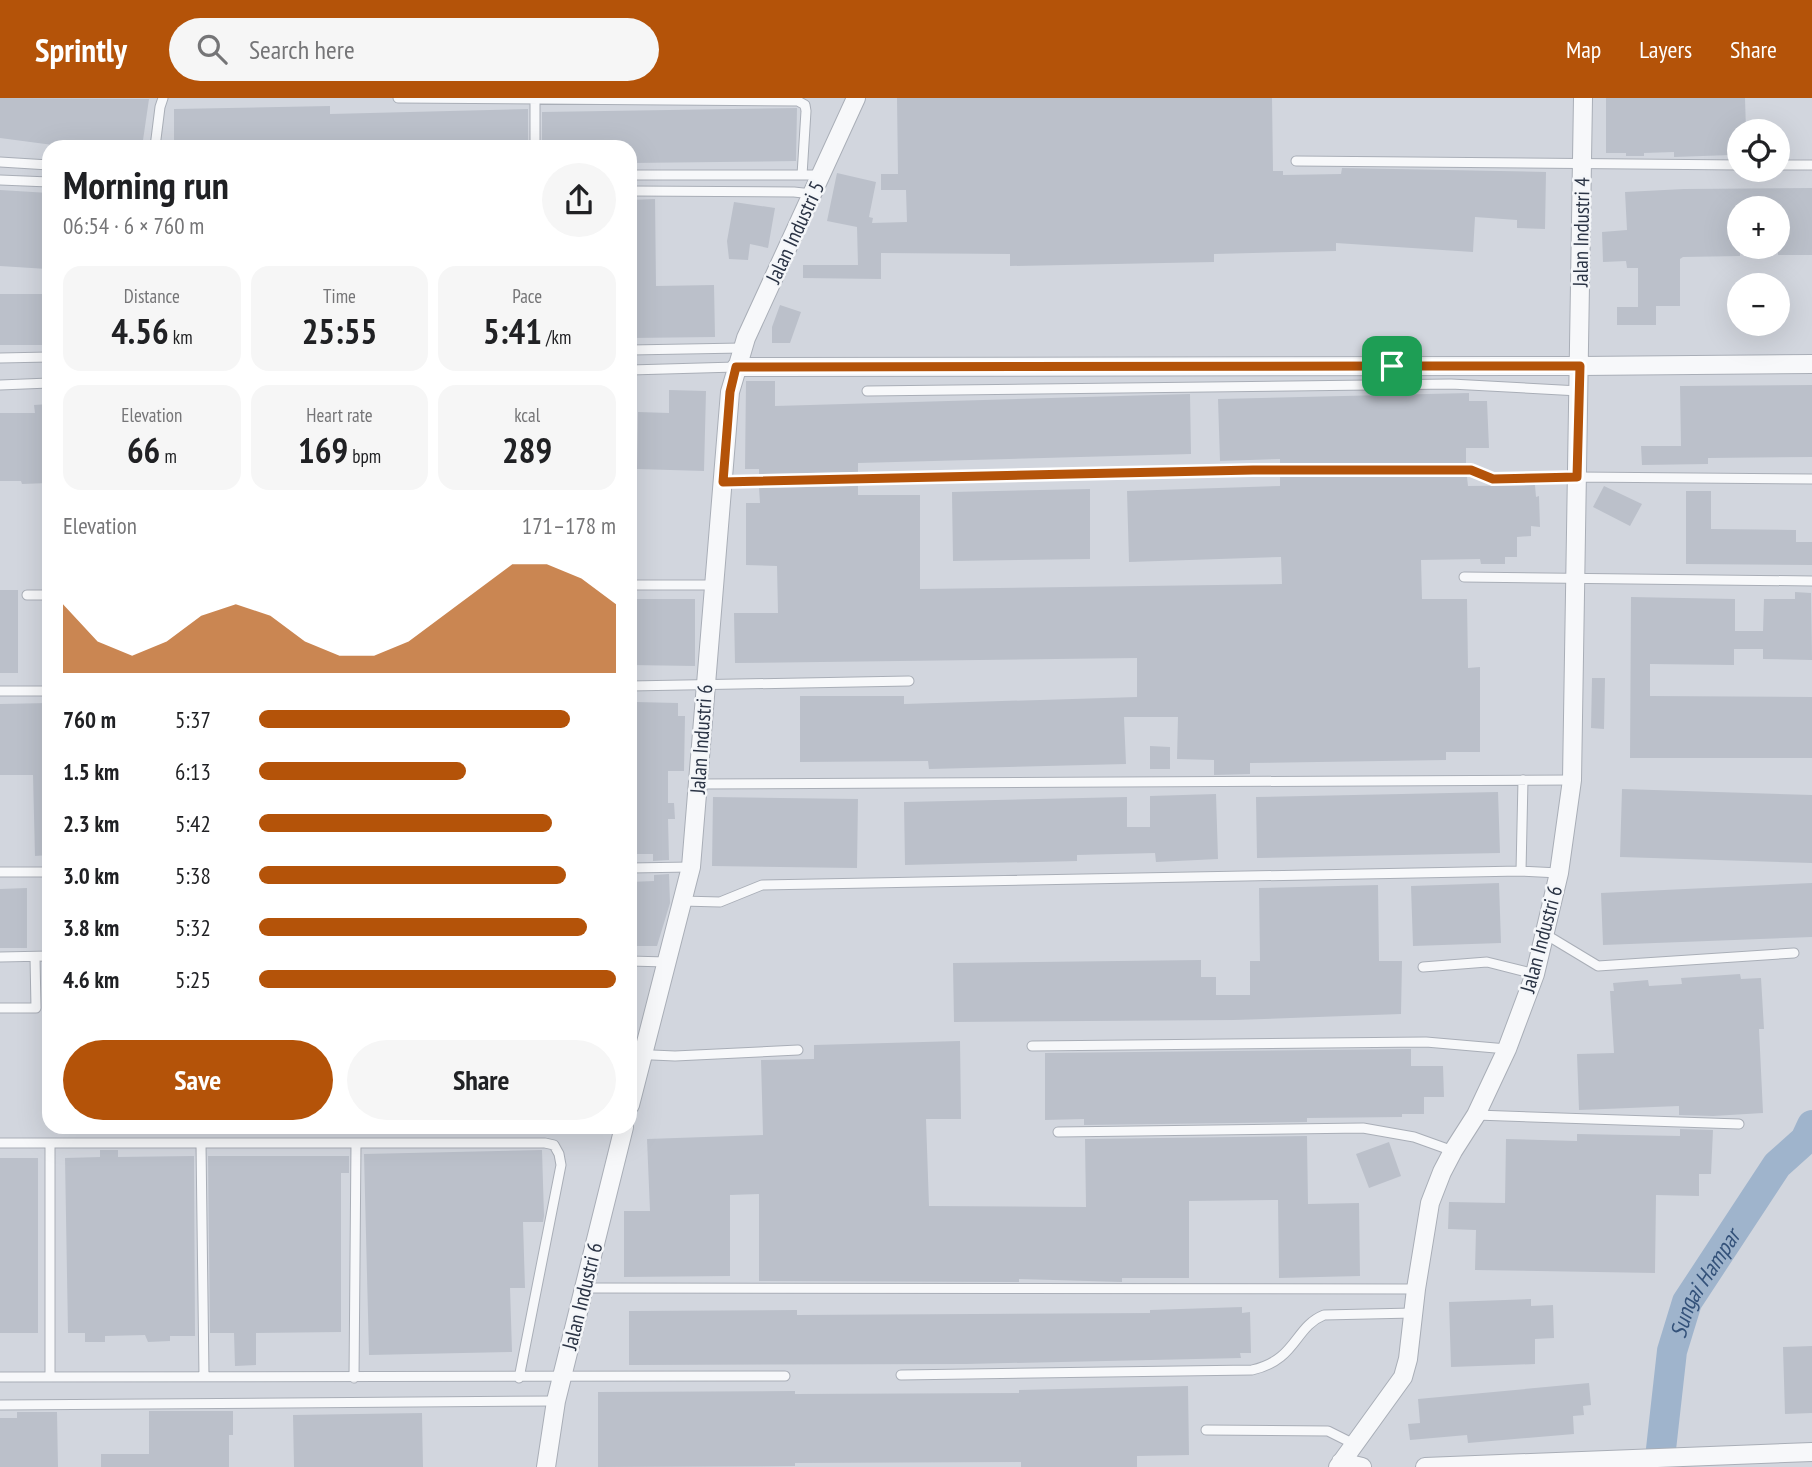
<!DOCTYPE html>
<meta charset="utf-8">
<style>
body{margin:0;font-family:"PT Sans Narrow",sans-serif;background:#f6f6f6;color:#202124;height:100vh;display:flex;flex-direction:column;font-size:26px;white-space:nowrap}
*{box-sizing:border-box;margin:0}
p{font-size:23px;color:#757577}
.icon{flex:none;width:38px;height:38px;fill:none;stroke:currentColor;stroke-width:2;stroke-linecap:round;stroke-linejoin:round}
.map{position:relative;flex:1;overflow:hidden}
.drawer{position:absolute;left:42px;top:42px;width:595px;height:994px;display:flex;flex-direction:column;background:#fff;border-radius:21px;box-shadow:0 7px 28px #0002}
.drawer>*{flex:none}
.controls{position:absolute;left:1727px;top:21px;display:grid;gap:14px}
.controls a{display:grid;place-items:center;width:63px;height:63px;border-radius:50%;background:#fff;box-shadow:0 7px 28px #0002;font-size:35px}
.pin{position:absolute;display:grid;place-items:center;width:60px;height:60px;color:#fff;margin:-30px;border-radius:14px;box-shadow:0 4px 10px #0006}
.round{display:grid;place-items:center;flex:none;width:74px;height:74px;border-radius:37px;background:#f6f6f6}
.summary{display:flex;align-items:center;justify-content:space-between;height:119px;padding:0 21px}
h1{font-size:38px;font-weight:800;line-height:52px}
.stats{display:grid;grid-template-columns:repeat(3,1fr);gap:10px;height:119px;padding:7px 21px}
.stats div{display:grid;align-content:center;border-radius:18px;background:#f6f6f6;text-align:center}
.stats b{font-size:35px;font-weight:800}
.stats small{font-size:19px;font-weight:400}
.stats p{font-size:19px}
.chart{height:196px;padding:14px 21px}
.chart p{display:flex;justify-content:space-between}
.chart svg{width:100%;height:126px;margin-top:7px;fill:#b45309;opacity:.7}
.button{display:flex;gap:14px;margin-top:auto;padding:14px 21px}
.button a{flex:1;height:80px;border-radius:42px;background:#b45309;color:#fff;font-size:28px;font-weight:800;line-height:80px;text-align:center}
.button a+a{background:#f6f6f6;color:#202124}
ul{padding:0 21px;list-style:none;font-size:23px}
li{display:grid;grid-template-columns:112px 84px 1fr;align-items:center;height:52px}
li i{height:18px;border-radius:9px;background:#b45309}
header{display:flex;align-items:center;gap:42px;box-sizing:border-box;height:98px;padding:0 35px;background:#b45309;color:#fff}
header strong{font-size:33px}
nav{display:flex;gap:38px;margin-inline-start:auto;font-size:24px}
.search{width:490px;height:63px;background:#f6f6f6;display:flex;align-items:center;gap:18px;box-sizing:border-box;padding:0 24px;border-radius:38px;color:#757577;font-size:26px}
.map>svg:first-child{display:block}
.built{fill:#d2d6de;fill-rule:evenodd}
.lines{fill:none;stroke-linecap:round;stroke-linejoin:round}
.river{stroke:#9fb4cc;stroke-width:30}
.building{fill:#bbc0ca}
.lane-casing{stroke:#a9aeb7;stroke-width:11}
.street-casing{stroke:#a9aeb7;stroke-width:20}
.lane{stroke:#f7f8fa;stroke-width:9}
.street{stroke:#f7f8fa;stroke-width:18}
.route-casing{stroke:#fff;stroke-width:14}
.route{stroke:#b45309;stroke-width:9}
.labels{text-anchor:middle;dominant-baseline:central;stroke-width:5;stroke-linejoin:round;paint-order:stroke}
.street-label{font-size:21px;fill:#2b3445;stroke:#f4f6f9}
.water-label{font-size:23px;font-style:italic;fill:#34527a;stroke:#f4f6f9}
</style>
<header>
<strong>Sprintly</strong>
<div class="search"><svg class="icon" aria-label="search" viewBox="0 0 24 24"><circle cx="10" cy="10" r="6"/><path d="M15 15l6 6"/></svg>Search here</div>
<nav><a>Map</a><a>Layers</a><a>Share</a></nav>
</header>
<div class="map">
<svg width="1812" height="1369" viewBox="0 0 1812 1369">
<rect width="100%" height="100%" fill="#e4e7ec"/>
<path class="built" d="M0 0H1812V1369H0ZM1740 33H1778V72H1740ZM49 49H630V1029H49ZM1740 110H1778V149H1740ZM1740 187H1778V226H1740Z"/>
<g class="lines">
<path class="river" id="s1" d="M1659 1369 1672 1253 1687 1204 1777 1067 1805 1042 1812 1027"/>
</g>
<path class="building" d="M0 0 149 1 142 49H68L0 40Z
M897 0H1272L1273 73H1283V77L1341 76 1342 70 1546 74 1545 131 1517 130V122L1475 119 1473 154 1336 145V153L1214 156V164L1010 168V156L881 155V181L803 180V167H858L857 129 827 123 837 75 876 84 869 119 873 120 872 125 907 124 906 92H881V76H898Z
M1606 0H1745L1746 33H1740V51H1731V57L1674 59V54L1644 55V58H1626V55H1606Z
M330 8V16L528 11V49H174V11Z
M797 10 796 63 630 65V49H542V14Z
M1812 90V157H1778V110H1740V158L1683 159 1680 161V208H1656V227H1617V209H1638V170H1627L1626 163 1603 164 1602 134 1627 132 1625 94 1684 91Z
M0 92 49 95 47 171 0 168Z
M655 101 656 188 714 187 715 239 630 240V102Z
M734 104 775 110 768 150 750 146 748 162 729 161 727 143Z
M0 196H49V247H0Z
M780 207 801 214 790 245H772V229Z
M746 283H775V308L1190 296 1191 356 858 365V374L759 376V371H745Z
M1812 287V359L1708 360V366L1642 367 1641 348H1681L1680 288Z
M669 292 706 293 704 373 637 371 638 314 669 315Z
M1469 295V303H1487L1489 350H1466V365H1280V361L1220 363 1218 301Z
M49 306V385L22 386 21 383H0V315H35L34 307Z
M1280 379H1467L1468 388 1535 387 1536 399 1539 398 1540 429 1531 428V438L1517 439V459H1505V466H1481L1480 461 1421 462 1422 501H1467L1468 570 1480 569V654H1446V662L1250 665V676L1214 677V662L1177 661 1178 619H1124L1126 666 929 671 928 663 800 664V598H904V606L1137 599V560L735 565 734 515H778L777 468 746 467V405H760L759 390 858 388V397H920V491L1282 486 1281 459 1129 464 1127 393 1280 388Z
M1604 388 1642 406 1630 428 1593 409Z
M1090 391V461L953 463 952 394Z
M1686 393H1711V431L1796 432V444H1812V467L1686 466Z
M0 492H18V575H0Z
M1795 494 1811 495 1812 562 1763 561V551H1734V567L1650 566V598L1812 599V660H1630L1631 499 1735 501V533H1763L1764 501H1795Z
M630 501H695V568L630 567Z
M1592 580H1605L1604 631 1591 630Z
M635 604 678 605V618H685L684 673H668V705H674L675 721H668L669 762 653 763V756H630V685H634Z
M49 605V757L35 758 33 677H0V606Z
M1150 648 1170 649V671H1150Z
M1622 691 1812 697V765L1620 759Z
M1498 694 1500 755 1257 760 1256 699Z
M1216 696 1218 761 1156 764 1155 755 1077 757V763L905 767 904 704 1127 699V729H1150V698Z
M713 699 858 701 857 770 712 768Z
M669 776 670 805 657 848H630V784L654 783V777Z
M1499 785 1501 845 1413 848 1411 788Z
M1812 785V839L1603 847 1601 795Z
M1378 787 1379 863H1402L1401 916 1234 922 954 924 953 865 1201 862V879H1216V897H1250V863H1260L1259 790Z
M27 790V850H0V791Z
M1740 876 1741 881 1761 880 1764 931H1759L1763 1015 1713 1018 1679 1017V1008L1579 1012 1577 956 1614 955 1610 893H1614L1613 885 1648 882 1649 888 1682 886 1681 880Z
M960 943 961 1021H926L929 1108 1086 1109 1085 1041 1307 1038 1308 1106 1359 1105 1360 1178 1279 1180 1278 1102 1189 1103V1180H1122V1184L1019 1181V1184L759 1183V1096L730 1097V1178L624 1179V1113H650L647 1041 763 1037 761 962 814 961V947Z
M1411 951V968H1443L1444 999H1424V1016H1402V1019L1307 1020V1024L1084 1027V1021L1045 1022V955Z
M1680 1031 1713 1032 1711 1076H1699V1098L1656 1097 1655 1175 1475 1172 1476 1132 1448 1131 1449 1104 1505 1105 1506 1041 1577 1043V1036L1680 1038Z
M1389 1044 1401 1078 1369 1090 1356 1056Z
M100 1052H118V1059L194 1058 195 1238H170V1243L148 1244 145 1237 105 1238V1244H85V1235H68L65 1060 100 1059Z
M542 1052 544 1118 543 1124H523L525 1190H510L512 1254 369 1257 364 1056Z
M208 1058H349V1075H341V1234L256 1235V1267L235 1268 234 1235H210Z
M0 1060H38V1235H0Z
M1531 1201V1208L1553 1207 1554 1240 1535 1241V1266L1451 1269 1449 1204Z
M1242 1209V1215L1250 1214 1251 1255H1240L1241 1260 966 1266 629 1267V1213L797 1212V1217L1150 1215V1212Z
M1812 1248V1315L1785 1316 1783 1249Z
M1589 1285 1591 1307 1583 1308 1584 1317 1573 1318 1574 1336 1468 1345 1467 1337 1410 1342 1408 1326 1420 1325 1418 1301Z
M1188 1288 1189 1357 1137 1358V1369H1021V1364L795 1365V1368L598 1369V1294L795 1293V1296L1019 1295V1292Z
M149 1313H233V1337H229V1369H101V1356H149Z
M17 1314H57L58 1369H0V1320H17Z
M422 1315 423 1369H294L293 1317Z"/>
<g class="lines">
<g class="lane-casing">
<path id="lane" d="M398 0 798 3 805 7 806 13 802 77
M155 49 160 9 163 0
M535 49V2
M1296 63 1740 67
M0 64 49 67
M1778 67H1812
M630 77H821
M0 82 49 84
M630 93 794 94 812 96
M630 252 742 250
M0 260 49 259
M630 272 736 269
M0 287 49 285
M867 293 1451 286 1579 293
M723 384 1253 372H1470L1493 381 1578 379 1812 381
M1464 479 1812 483
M630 487H715
M27 497H49
M630 588 909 583
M0 593H49
M698 686 1572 682
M630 770 691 769
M1521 773 1523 682
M0 774H49
M682 803 720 804 762 787 1521 773 1559 775
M1545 836 1598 868 1794 855
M0 859 49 858
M630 863 666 864
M1423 869 1487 864 1535 876
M0 910H36L35 859
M1032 948 1426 944 1507 951
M630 956 675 958 798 952
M1476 1017 1739 1026
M1058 1034 1363 1030 1414 1039 1453 1053
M0 1045H545L554 1047 559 1056 561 1067 519 1280
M50 1046V1279
M201 1046 204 1279
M584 1190 1416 1191
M901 1277 1252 1272C1297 1262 1294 1229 1324 1217L1413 1215
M0 1279 785 1278
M354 1280 356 1045
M0 1307 556 1303
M1206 1332 1328 1333 1354 1346"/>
</g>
<g class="street-casing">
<path id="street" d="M736 269 1580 268 1812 266
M630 1007 691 769 730 294 746 240 856 0
M1341 1364 1362 1369
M546 1369 556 1303 624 1029
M1338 1369 1403 1279 1408 1261 1416 1191 1430 1105 1442 1074 1453 1053 1476 1017 1507 951 1535 876 1559 775 1572 682 1583 0
M1425 1369 1812 1354"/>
</g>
<use href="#lane" class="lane"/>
<use href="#street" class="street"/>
</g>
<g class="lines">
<g class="route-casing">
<path id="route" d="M1392 268H1580L1577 379 1493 381 1471 372H1253L723 384 730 294 736 269Z"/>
</g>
<use href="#route" class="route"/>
</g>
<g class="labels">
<g class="street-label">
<text transform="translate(795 134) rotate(-65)">Jalan Industri 5</text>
<text transform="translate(1581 134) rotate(-89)">Jalan Industri 4</text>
<text transform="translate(701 641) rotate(-86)">Jalan Industri 6</text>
<text transform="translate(1541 841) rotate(-75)">Jalan Industri 6</text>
<text transform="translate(582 1198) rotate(-76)">Jalan Industri 6</text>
</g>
<g class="water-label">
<text stroke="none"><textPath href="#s1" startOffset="192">Sungai Hampar</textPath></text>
</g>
</g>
</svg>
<div class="controls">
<a><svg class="icon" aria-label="locate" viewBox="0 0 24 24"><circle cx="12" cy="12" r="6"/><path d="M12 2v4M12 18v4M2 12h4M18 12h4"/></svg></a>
<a>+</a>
<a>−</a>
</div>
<div class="pin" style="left:1392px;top:268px;background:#1e9e55"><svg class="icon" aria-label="arrive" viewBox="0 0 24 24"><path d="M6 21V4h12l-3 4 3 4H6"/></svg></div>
<section class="drawer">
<div class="summary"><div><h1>Morning run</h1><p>06:54 · 6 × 760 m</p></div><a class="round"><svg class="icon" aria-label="share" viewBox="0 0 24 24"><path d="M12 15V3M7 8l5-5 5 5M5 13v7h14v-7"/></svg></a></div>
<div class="stats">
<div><p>Distance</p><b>4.56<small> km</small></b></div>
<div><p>Time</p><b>25:55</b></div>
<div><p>Pace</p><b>5:41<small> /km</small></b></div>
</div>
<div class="stats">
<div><p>Elevation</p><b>66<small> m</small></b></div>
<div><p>Heart rate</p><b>169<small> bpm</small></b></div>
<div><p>kcal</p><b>289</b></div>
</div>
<div class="chart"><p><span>Elevation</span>171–178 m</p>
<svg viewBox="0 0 160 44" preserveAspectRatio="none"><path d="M0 44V20L10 33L20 38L30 33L40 24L50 20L60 24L70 33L80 38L90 38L100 33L110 24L120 15L130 6L140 6L150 11L160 20V44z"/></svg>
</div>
<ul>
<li><b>760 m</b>5:37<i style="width:87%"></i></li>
<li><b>1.5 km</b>6:13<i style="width:58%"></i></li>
<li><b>2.3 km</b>5:42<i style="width:82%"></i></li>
<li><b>3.0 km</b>5:38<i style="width:86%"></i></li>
<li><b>3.8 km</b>5:32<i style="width:92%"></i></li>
<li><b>4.6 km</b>5:25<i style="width:100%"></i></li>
</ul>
<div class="button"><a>Save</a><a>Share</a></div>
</section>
</div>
